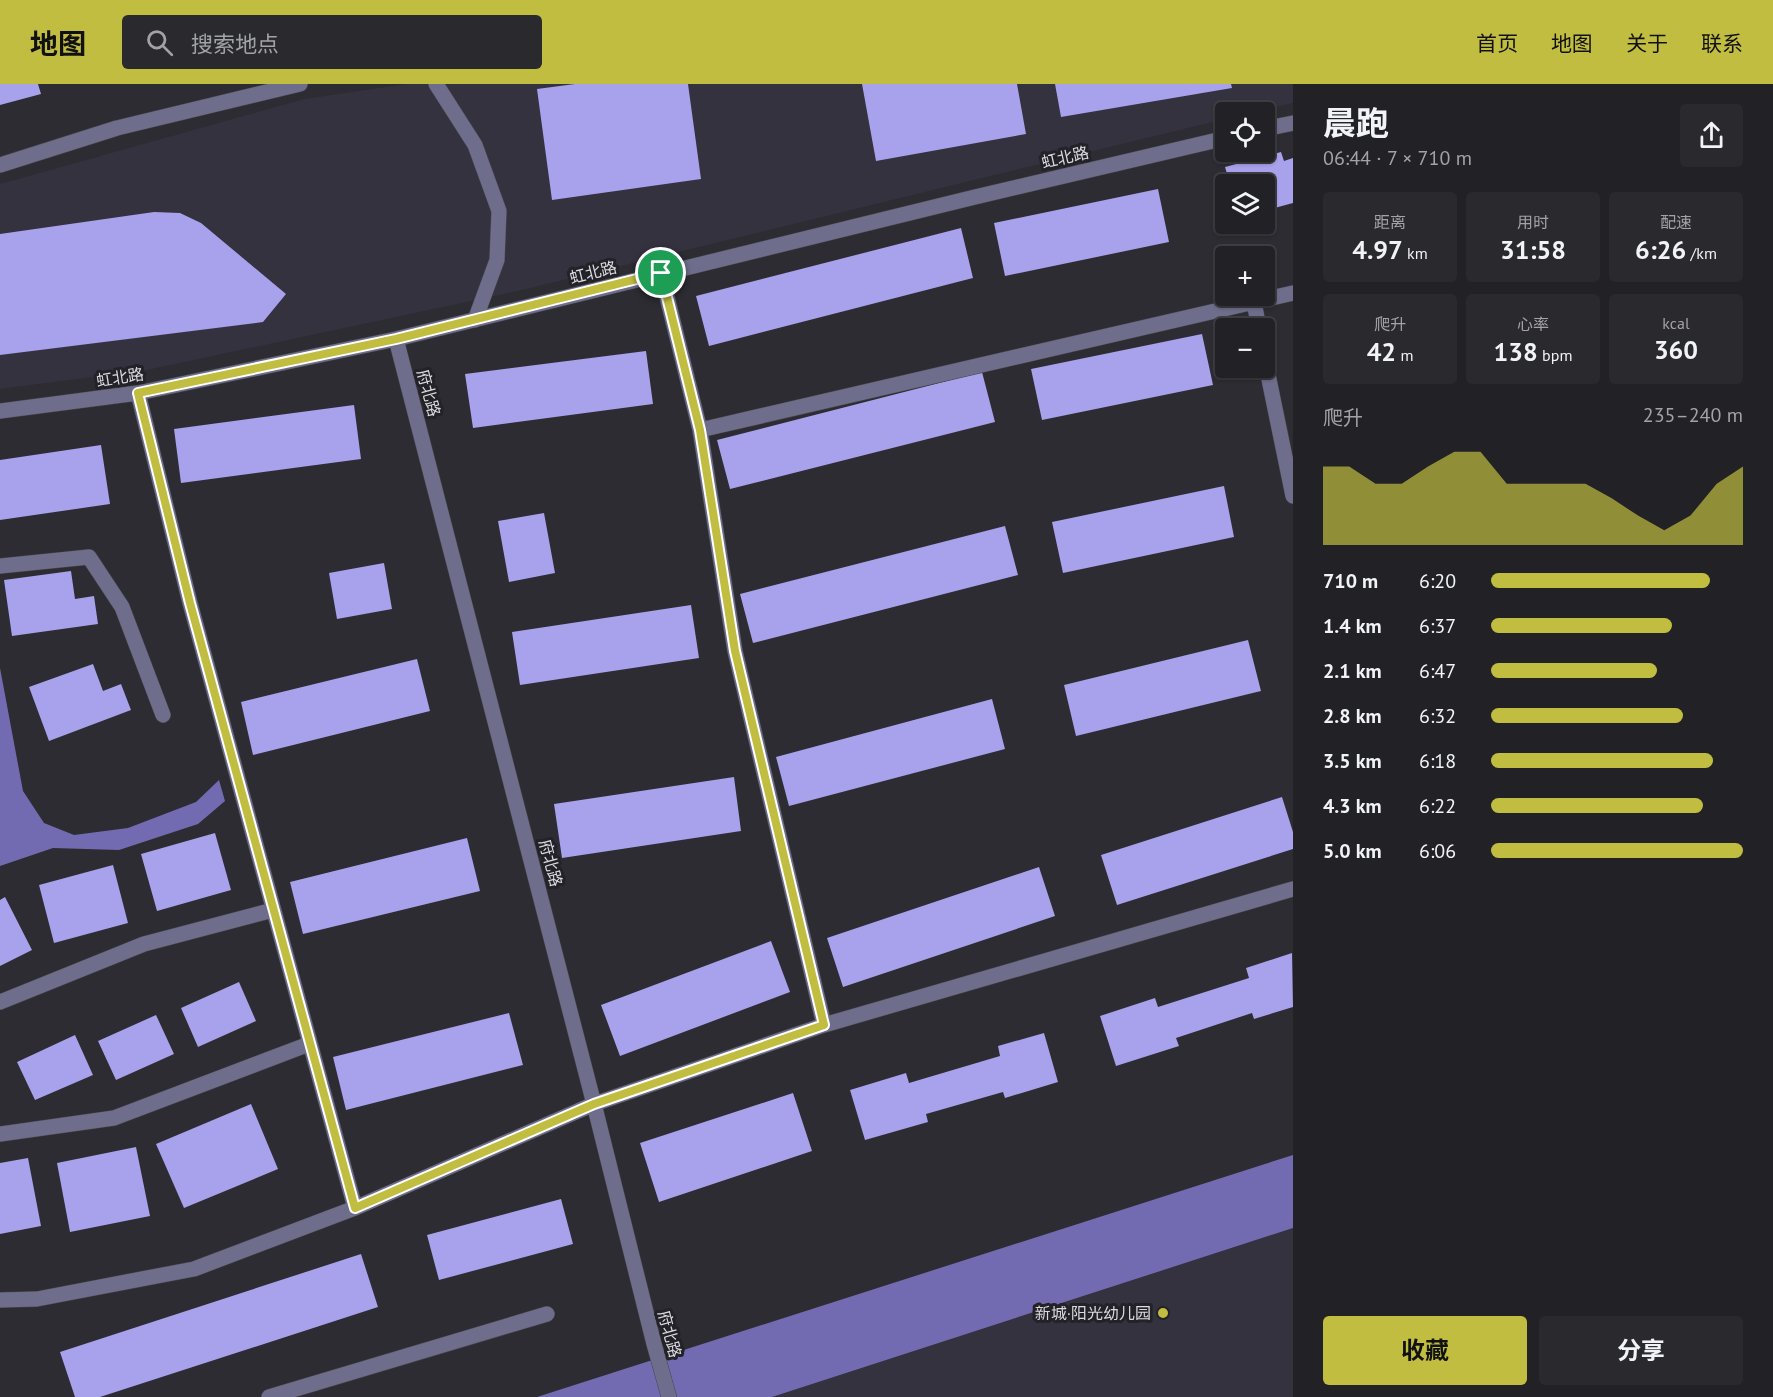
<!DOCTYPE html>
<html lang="zh">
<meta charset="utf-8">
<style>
body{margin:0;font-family:"PT Sans","Noto Sans SC",sans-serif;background:#29292e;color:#f1f3f6;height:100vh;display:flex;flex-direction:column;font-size:22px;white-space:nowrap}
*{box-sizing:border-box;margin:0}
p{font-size:20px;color:#a2a3a7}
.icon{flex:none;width:33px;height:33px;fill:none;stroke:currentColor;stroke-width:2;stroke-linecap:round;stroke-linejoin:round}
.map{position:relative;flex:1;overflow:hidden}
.panel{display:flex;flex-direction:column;background:#212126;width:480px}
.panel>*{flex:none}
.controls{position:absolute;left:1215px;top:18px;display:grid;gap:12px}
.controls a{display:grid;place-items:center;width:60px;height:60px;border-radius:6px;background:#212126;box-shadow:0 2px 4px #0004,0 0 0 2px #3e3e43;font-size:30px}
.pin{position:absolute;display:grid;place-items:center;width:51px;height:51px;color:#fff;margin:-26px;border:3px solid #fff;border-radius:50%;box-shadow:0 2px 6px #0007}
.round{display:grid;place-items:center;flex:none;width:63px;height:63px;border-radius:6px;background:#29292e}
.summary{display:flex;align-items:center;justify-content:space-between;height:102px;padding:0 30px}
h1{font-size:33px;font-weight:700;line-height:45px}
.figures{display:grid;grid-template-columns:repeat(3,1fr);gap:9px;height:102px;padding:6px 30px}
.figures div{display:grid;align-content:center;border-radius:6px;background:#29292e;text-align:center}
.figures b{font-size:26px;font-weight:700}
.figures small{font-size:16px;font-weight:400}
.figures p{font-size:16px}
.chart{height:168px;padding:12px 30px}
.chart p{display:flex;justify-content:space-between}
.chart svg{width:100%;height:108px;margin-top:6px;fill:#c1bd40;opacity:.7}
.primary-button{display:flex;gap:12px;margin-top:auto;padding:12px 30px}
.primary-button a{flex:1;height:69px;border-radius:6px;background:#c1bd40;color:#111;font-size:24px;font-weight:700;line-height:69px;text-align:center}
.primary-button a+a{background:#29292e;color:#f1f3f6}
ul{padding:0 30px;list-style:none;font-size:20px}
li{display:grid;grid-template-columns:96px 72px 1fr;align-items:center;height:45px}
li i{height:15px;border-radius:8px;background:#c1bd40}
header{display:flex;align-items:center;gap:36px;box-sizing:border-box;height:84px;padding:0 30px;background:#c1bd40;color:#111}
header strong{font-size:28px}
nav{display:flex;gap:33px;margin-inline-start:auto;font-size:21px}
.search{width:420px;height:54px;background:#29292e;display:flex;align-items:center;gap:15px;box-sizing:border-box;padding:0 21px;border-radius:6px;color:#a2a3a7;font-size:22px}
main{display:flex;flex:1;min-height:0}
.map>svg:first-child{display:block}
.built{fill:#33323e}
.water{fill:#736bb1}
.building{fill:#a8a1eb}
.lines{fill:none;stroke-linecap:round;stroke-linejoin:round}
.minor-casing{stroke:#48484e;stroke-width:16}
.minor{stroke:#6e6d8b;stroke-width:15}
.route-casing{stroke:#fff;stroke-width:12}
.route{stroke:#c1bd40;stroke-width:8}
.poi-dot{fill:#c1bd40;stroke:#222228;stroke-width:2}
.labels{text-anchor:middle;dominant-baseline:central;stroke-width:6;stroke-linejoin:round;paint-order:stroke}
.street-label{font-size:16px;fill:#dbdbdf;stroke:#222228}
.poi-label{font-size:16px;fill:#dbdbdf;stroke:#222228;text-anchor:end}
</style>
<header>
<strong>地图</strong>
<div class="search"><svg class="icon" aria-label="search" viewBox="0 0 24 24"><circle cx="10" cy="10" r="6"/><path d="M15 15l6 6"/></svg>搜索地点</div>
<nav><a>首页</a><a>地图</a><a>关于</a><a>联系</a></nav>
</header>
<main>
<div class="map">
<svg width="1293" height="1313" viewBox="0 0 1293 1313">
<rect width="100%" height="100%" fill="#2c2c32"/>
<path class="built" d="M406 0H1293V19L1253 28H1226L1225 35 518 207 147 286 0 305V100L304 15Z
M1293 1144V1313H772Z"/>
<path class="water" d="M0 584 23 707 44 739 74 751 128 744 196 718 219 696 225 717 198 740 119 766 53 764 0 782Z
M1293 1071V1144L772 1313H537Z"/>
<path class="building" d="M0 0H38L41 10 0 21Z
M575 0H688L701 95 552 116 537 5Z
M862 0H1017L1026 50 876 77Z
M1055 0H1231L1232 4 1061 33Z
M1281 68 1284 77 1293 74V119L1264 127V100H1230L1225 83Z
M1158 105 1169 158 1005 192 994 139Z
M154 128 180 129 201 139 286 210 263 238 0 271V150Z
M961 144 973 194 709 262 696 212Z
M1202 250 1213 301 1042 336 1031 285Z
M646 267 653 320 473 344 465 290Z
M982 288 995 338 730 405 717 356Z
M354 321 361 375 181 399 174 345Z
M101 361 110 420 0 436V376Z
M1224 402 1234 453 1063 489 1052 438Z
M544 429 555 489 509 498 498 437Z
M1005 442 1018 491 753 559 740 510Z
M384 479 392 525 337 535 329 489Z
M71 487 75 515 94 512 98 540 12 552 4 496Z
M691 521 699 574 520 601 512 548Z
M1248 556 1261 607 1076 652 1064 601Z
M417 575 430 627 253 671 241 618Z
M93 580 103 607 121 600 131 626 49 657 29 603Z
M992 615 1005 665 789 722 776 673Z
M734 693 741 747 562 774 554 720Z
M1282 713 1293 748V765L1117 821 1101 771Z
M215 749 231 806 157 827 141 770Z
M467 754 480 807 303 850 290 798Z
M113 781 128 839 54 859 39 801Z
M1039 783 1055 832 843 903 827 854Z
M5 813 32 866 0 882V816Z
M771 857 790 908 620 972 601 921Z
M1292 869 1293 923 1254 935 1252 929 1176 954 1179 962 1116 982 1100 932 1155 914 1158 923 1249 894 1246 884Z
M239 898 256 937 198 963 181 924Z
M509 929 523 981 346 1026 333 973Z
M156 931 174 970 116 996 98 957Z
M1044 949 1058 998 1005 1014 1003 1008 926 1030 928 1038 865 1056 850 1006 906 989 909 999 1000 972 998 962Z
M75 951 93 991 35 1016 17 978Z
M793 1009 812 1067 659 1118 640 1059Z
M251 1020 278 1085 184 1124 156 1060Z
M136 1063 150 1132 70 1148 57 1079Z
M28 1074 41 1142 0 1150V1079Z
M561 1115 573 1160 439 1196 427 1151Z
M361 1170 378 1223 100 1313H75L60 1268Z"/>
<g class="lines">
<g class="minor-casing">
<path id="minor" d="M436 0 475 61 499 127 497 176 475 236
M1264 45 1293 39
M0 81 117 44 300 0
M661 189 700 346 735 567 824 941
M1254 218 1259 244
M396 255 594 1020 654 1260 669 1313
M1264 271 1293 412
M138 309 190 519 355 1124
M0 327 138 309 396 255 975 113 1226 54
M700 346 1293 209
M0 482 89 473 122 523 163 631
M0 918 144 860 273 826
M0 1050 114 1034 309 960
M0 1216 37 1215 194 1185 355 1124 594 1020 824 941 1293 805
M269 1313 547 1230"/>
</g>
<use href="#minor" class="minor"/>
</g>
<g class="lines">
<g class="route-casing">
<path id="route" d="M661 189 700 346 735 567 824 941 594 1020 355 1124 190 519 138 309 396 255Z"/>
</g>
<use href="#route" class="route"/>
</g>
<circle class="poi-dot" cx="1163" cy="1229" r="6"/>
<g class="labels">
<g class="street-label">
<text transform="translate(1065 73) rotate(-13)">虹北路</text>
<text transform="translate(593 188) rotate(-14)">虹北路</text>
<text transform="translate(120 293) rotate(-9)">虹北路</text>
<text transform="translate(429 309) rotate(75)">府北路</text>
<text transform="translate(551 779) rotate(75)">府北路</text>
<text transform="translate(670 1250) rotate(75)">府北路</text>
</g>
<g class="poi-label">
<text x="1151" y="1229">新城·阳光幼儿园</text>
</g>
</g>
</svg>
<div class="controls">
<a><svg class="icon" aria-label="locate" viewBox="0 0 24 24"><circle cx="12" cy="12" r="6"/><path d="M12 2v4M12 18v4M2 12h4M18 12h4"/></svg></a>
<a><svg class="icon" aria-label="layers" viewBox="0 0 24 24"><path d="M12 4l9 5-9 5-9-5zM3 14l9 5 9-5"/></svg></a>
<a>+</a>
<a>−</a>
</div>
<div class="pin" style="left:661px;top:189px;background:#1e9e55"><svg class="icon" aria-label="arrive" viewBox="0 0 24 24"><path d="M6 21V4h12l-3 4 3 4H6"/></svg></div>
</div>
<section class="panel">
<div class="summary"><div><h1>晨跑</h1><p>06:44 · 7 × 710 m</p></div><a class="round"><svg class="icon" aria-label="share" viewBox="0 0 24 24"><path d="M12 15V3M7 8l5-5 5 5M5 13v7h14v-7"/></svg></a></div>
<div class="figures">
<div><p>距离</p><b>4.97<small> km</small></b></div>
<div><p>用时</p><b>31:58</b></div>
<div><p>配速</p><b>6:26<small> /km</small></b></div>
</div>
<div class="figures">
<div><p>爬升</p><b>42<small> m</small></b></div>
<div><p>心率</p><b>138<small> bpm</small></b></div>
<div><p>kcal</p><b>360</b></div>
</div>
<div class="chart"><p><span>爬升</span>235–240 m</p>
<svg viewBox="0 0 160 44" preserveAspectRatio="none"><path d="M0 44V12L10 12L20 19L30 19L40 12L50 6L60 6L70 19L80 19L90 19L100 19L110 25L120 32L130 38L140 32L150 19L160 12V44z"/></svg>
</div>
<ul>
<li><b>710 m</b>6:20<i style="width:87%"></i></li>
<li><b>1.4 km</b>6:37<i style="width:72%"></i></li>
<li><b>2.1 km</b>6:47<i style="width:66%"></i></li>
<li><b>2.8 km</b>6:32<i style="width:76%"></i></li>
<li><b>3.5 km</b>6:18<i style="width:88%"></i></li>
<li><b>4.3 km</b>6:22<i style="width:84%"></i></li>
<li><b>5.0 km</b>6:06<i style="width:100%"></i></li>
</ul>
<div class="primary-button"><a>收藏</a><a>分享</a></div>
</section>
</main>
